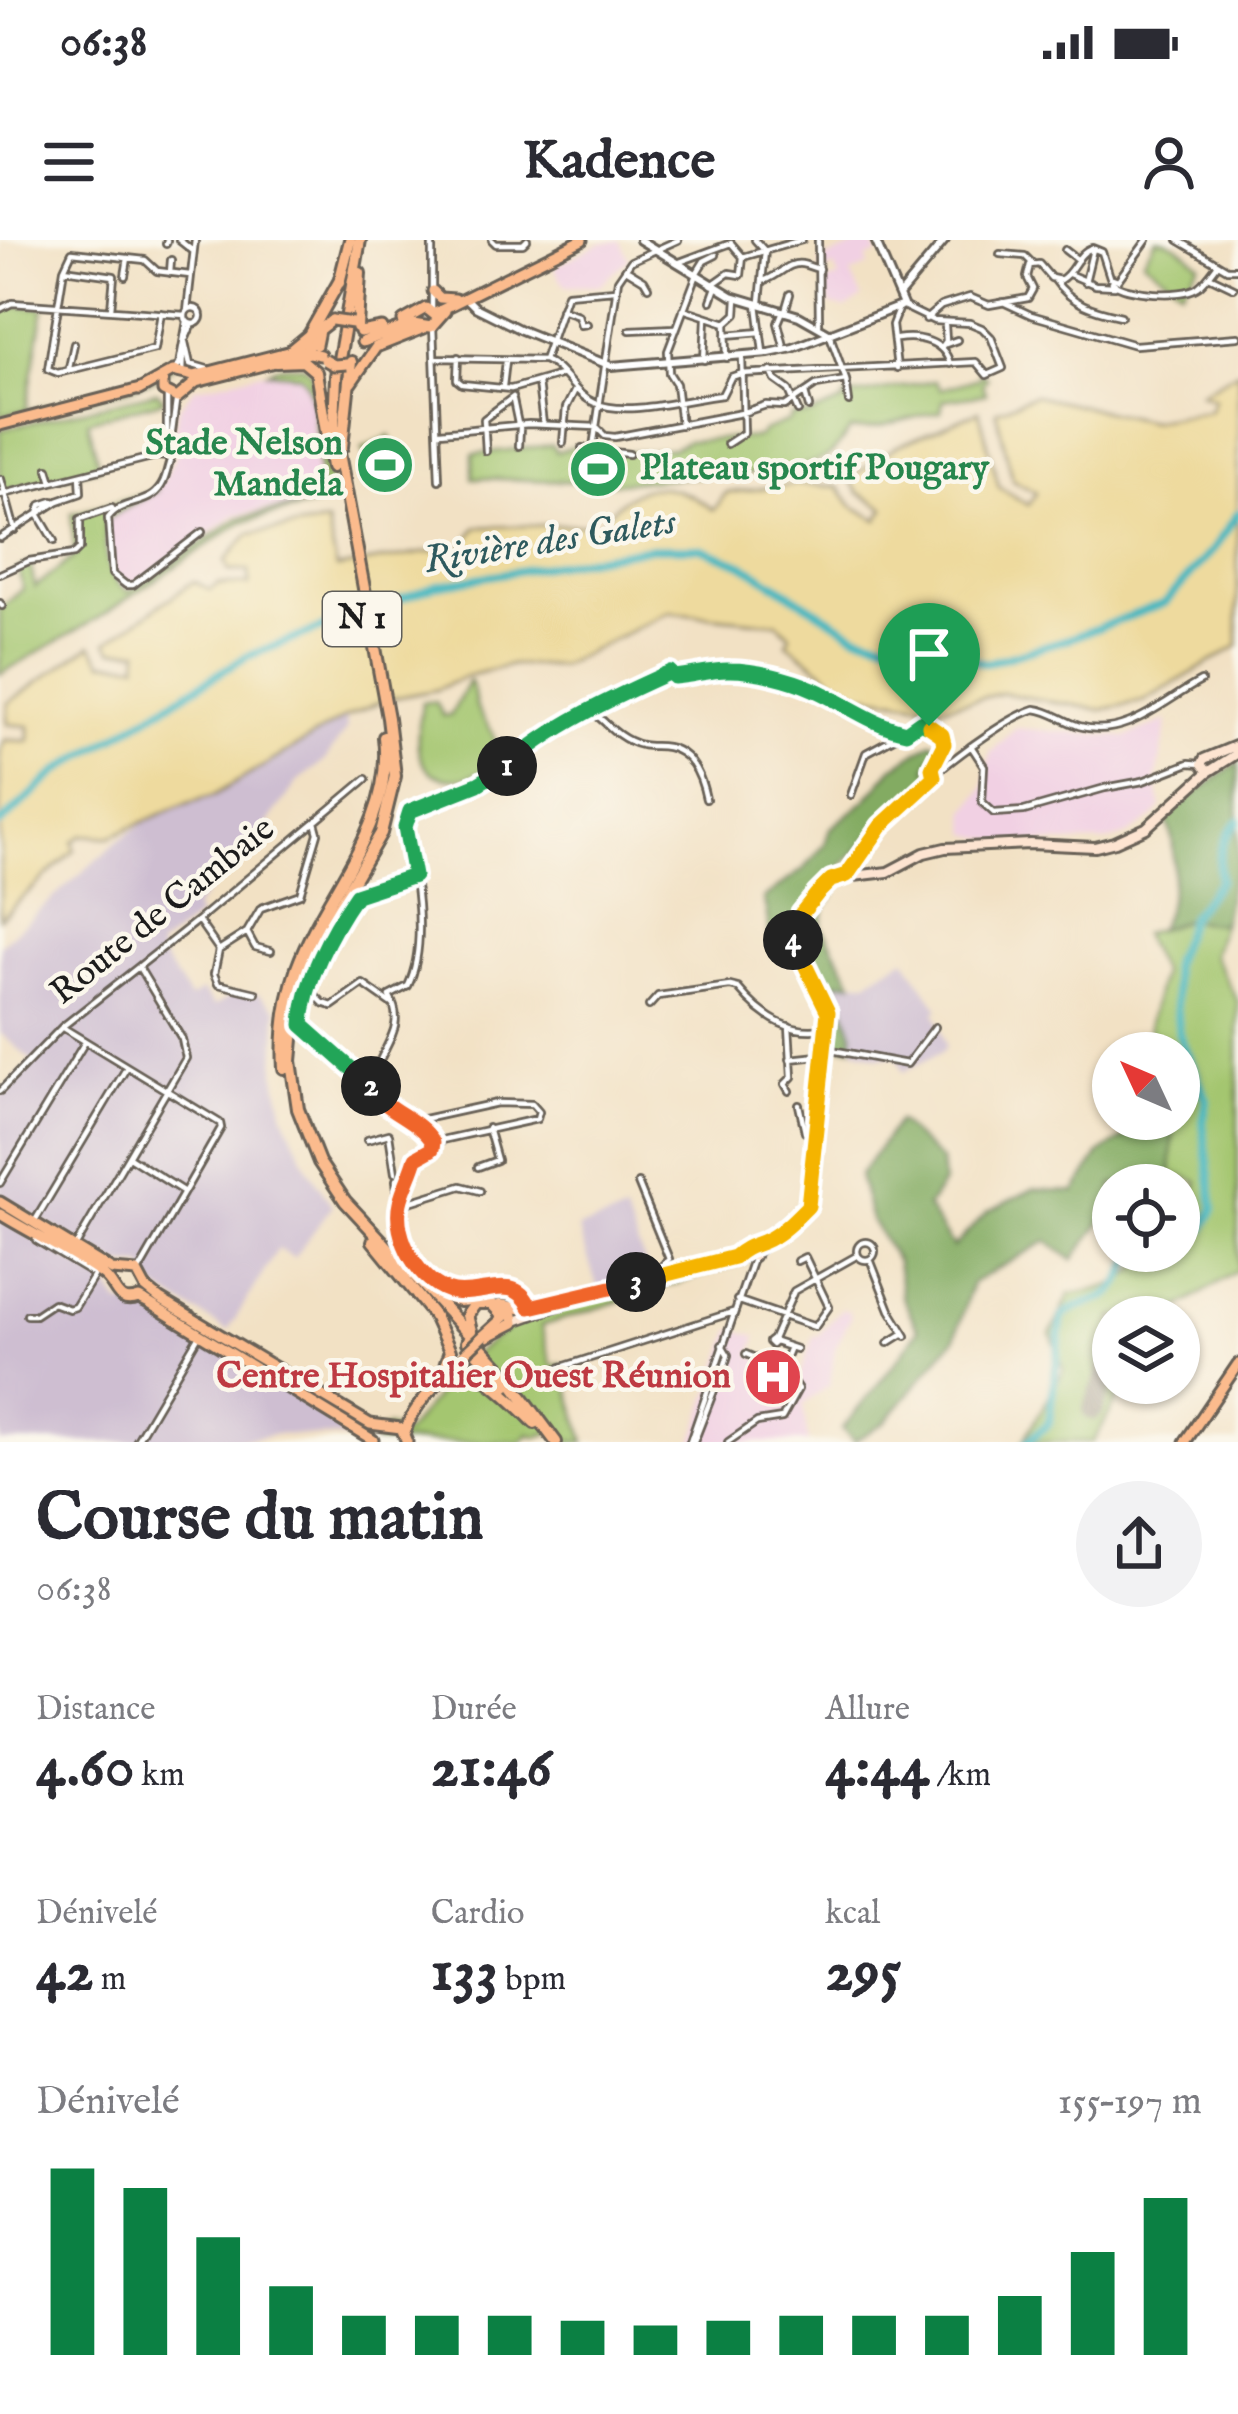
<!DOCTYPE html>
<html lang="fr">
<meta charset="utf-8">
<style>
body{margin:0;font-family:"IM FELL English",serif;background:#f2f2f3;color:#2b2b33;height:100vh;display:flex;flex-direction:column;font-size:45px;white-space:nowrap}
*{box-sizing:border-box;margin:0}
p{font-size:39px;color:#7c7c81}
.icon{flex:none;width:66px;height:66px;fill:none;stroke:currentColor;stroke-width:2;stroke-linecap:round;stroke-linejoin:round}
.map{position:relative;height:1202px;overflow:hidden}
.panel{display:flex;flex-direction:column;background:#fff;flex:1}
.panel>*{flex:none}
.needle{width:78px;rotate:314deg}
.controls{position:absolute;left:1092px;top:792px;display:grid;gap:24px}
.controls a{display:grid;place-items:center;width:108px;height:108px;border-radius:50%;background:#fff;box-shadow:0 3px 9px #0004;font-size:60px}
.pin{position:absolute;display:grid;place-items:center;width:102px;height:102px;color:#fff;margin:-123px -51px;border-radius:50% 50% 50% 0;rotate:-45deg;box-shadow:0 0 12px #0007}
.pin .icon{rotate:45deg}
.km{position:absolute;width:60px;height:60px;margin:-30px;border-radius:50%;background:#222;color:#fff;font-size:33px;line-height:60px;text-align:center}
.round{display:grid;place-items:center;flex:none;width:126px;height:126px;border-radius:63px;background:#f2f2f3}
.head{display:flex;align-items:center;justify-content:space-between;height:204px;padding:0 36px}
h1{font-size:66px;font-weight:700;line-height:90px}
.metrics{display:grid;grid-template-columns:repeat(3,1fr);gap:18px;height:204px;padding:12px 36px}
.metrics div{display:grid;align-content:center}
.metrics b{font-size:60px;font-weight:700}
.metrics small{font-size:33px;font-weight:400}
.metrics p{font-size:33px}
.chart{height:336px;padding:24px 36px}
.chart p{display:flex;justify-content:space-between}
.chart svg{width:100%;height:216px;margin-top:12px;stroke:#0b8043;stroke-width:6}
.status{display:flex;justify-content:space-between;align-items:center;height:84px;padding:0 60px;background:#fff;direction:ltr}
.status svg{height:33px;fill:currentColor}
header{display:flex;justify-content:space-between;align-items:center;height:156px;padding:0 36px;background:#fff;font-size:54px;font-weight:700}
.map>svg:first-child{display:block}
.built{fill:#f1d0e3}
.industrial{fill:#cebed1}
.green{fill:#a4c670;stroke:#607146;stroke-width:3}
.forest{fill:#83ab62;stroke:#50643f;stroke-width:3}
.sand{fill:#eeda9e;stroke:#857b5d;stroke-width:3}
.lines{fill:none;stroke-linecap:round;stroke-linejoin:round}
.river{stroke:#49b8c0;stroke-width:8}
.taxiway{stroke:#877e70;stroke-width:9}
.runway{stroke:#877e70;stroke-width:21}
.minor-casing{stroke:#676157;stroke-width:10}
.tertiary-casing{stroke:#676157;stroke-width:12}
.secondary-casing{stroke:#676157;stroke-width:14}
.primary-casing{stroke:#676157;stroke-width:15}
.trunk-casing{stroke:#676157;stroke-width:16}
.minor{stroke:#fff;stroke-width:4.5}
.tertiary{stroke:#fff;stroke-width:6}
.secondary{stroke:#fde4d1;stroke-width:8}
.primary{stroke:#fbbb8d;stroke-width:9}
.trunk{stroke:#fbbb8d;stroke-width:10}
.primary-bridge-casing{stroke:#676157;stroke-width:15;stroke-linecap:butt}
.primary-bridge{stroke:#fbbb8d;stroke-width:9}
.split-1-casing{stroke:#fff;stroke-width:24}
.split-2-casing{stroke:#fff;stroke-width:24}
.split-3-casing{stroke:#fff;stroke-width:24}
.split-4-casing{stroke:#fff;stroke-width:24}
.split-5-casing{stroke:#fff;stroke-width:24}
.split-1{stroke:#22a559;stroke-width:15}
.split-2{stroke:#22a559;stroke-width:15}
.split-3{stroke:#f0652b;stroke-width:15}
.split-4{stroke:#f5b400;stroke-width:15}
.split-5{stroke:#f5b400;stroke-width:15}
.labels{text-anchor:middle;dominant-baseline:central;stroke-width:9;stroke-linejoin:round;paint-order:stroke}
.shield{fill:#fbf7ec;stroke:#5f5e5a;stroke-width:3}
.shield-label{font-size:33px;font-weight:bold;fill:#1c1c1c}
.leisure-label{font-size:36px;font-weight:bold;fill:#27864d;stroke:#fbf7ec;text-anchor:end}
.street-label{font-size:36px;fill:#1c1c1c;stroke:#fbf7ec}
.health-label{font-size:36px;font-weight:bold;fill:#be3a42;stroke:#fbf7ec;text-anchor:end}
.water-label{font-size:39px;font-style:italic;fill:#2e5a5e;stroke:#fbf7ec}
</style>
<div class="status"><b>06:38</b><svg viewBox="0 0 49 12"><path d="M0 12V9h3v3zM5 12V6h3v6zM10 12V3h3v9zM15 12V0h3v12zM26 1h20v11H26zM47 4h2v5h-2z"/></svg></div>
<header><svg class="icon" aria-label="menu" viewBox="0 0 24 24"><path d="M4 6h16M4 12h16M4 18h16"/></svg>Kadence<svg class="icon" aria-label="person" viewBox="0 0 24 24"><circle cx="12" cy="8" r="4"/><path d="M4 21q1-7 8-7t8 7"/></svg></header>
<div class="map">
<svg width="1238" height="1202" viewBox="0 0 1238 1202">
<rect width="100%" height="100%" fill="#fbf7ec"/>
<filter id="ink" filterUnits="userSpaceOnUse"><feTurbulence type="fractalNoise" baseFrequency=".00833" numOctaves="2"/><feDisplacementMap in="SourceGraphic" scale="24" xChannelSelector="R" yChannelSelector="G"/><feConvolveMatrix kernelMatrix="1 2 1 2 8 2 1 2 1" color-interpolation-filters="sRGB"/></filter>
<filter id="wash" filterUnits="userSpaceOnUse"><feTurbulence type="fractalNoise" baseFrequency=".004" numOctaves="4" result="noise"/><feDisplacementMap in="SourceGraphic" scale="48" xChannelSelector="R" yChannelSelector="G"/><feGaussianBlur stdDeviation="2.7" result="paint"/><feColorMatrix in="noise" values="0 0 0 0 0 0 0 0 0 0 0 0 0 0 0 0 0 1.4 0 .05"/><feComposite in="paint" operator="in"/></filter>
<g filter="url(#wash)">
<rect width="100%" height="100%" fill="#f2e1c4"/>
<path class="built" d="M871 0 878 14 866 19 869 26 851 34 862 58 845 69 830 65 824 42 839 38 834 27 821 33 820 21Z
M620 1 629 19 600 45 566 46 560 39 554 27 601 3Z
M271 130 298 134 310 147 316 231 323 260 235 275 136 346H121L107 328 106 280 116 267 144 258 164 240 178 210 173 199 178 169 195 148Z
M1168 480 1156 541 1161 567 1155 576 1128 595 1104 602 1066 603 1005 602 969 594 966 572 984 547 990 513 1016 488 1126 497Z
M841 1069 849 1071 851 1077 835 1109 830 1145 803 1165 808 1202H693L732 1089 757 1096 751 1116 801 1134 813 1096H818Z"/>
<path class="industrial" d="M346 477 347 489 323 523 300 539 246 613 225 629 194 669 198 676 159 707 161 716 190 758 202 751 214 766 235 753 259 754 277 769 275 832 284 875 307 926 332 966 294 1018 278 1009 228 1091 151 1045 144 1026 118 1025 0 955V856L32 821 0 793V705L118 601 142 584 182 565 215 555Z
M905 718 939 769 935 771 946 804 944 811 903 832 897 816 878 817 853 809V793L834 741H868Z
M625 973 648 1030 638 1034V1038L598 1049 578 988Z
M0 978 108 1044 119 1064 147 1066 323 1171 362 1199 279 1194 223 1202H0Z"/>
<path class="green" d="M1156 0C1178 0 1186 14 1200 23L1182 49 1143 20Z
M0 65 44 68 26 171 155 138 165 126 175 125 156 139 132 148 18 177 25 170 0 176Z
M277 126H304L311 132 332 261 242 282 98 378 0 434V369L23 349 18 329 30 323 35 347 75 316 71 274 159 250 105 280C106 310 102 334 128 352L239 278 323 261C315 228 321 155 300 135L268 132Z
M979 131 987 138 982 145 986 154 943 160 941 172C910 176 882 190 850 190 844 197 838 208 831 214 817 227 742 239 726 230L701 236 613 243 473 238V214L552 205 557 212 581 204 584 209 625 213 674 208 686 201 759 197 763 191 789 181 791 176 810 175 845 161V157L935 141 941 149 979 138Z
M157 152 165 160 88 181 99 227 0 252V190Z
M390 196 409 240 380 253 362 209Z
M469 441C476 451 473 458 477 468 484 484 498 492 495 511 491 539 442 549 425 526 411 507 421 482 422 462H436L443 476 451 475Z
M1185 680 1222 684 1213 715 1238 762V1030L1181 1067 1173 1077H1113V1143H1127L1093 1202H1023L1064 1130 1051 1094 1070 1054C1101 1050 1134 1044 1147 1011H1179V984L1185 979 1198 942 1171 933 1174 879H1179V813H1149V783L1161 733 1142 694Z
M739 1018 749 1020 541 1086 552 1126 562 1124 585 1202H563L556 1191 537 1197 529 1194 522 1202H375L378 1192 387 1187 405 1194 462 1123 520 1079Z"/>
<path class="forest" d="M932 502 939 505 927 528 932 537 818 649 793 696V708L774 716C766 696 771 679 763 659L805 628 825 604 830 589 865 561 894 527Z
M1238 522V625C1228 640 1228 666 1222 684L1185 680 1158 689C1173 663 1180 607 1166 580L1170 572Z
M827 645 835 653 825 667 821 685 853 742H835L853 793 852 807 829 806V771L797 698 803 678Z
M1141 879H1174L1171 933 1146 945H1113V967L1073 1020 1047 1001 972 1043 955 1098 885 1182 854 1201 842 1189 899 1118 918 1090 902 1056 897 1022 871 980 859 936 898 881 941 921 943 943 927 967 953 1007 987 972 1033 949 1075 952 1099 914 1136 890Z"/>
<path class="sand" d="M1238 131V406L1144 461 1101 470 1003 453 940 467 859 453 830 436 787 403 790 395 777 383 669 372 560 426 512 425 467 436 436 450 388 459 346 477 215 555 182 565 109 597 82 595 73 602 75 610 0 678V511L5 500 29 501V486L7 484 8 463 91 405 103 422 138 424 139 410H113L107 402 194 341 210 350 218 344 249 345V331H229L225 321 249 294 327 283 337 328 463 306 477 287 600 284C635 237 669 238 714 270L726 253 799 244 838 247 851 265 878 280 885 268 859 253 849 239 897 206 979 171 999 247 1028 265 1036 253 1013 240 996 171 1034 155 1150 181 1209 171 1214 159 1200 153Z"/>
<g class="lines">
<path class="river" d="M0 584 57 532 246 417 437 345 649 308H700L742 324 855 394 986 423 1071 398 1165 363 1213 310 1238 273
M1179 986 1204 988 1214 969 1203 883 1207 860 1179 794 1172 725 1191 676 1220 640C1217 616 1221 600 1238 581
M1027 1202 1049 1183 1062 1077C1076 1063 1094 1065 1109 1055 1124 1044 1126 1024 1138 1011"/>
<path class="taxiway" d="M1109 1129 1113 1130"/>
<path class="runway" d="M1093 1170 1113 1119"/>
</g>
</g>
<g filter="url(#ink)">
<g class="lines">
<g class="minor-casing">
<path id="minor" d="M179 0 193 11
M432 0V70
M492 0 496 4H523L527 0
M755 0 765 11 760 62
M818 0 819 84
M1178 0 1227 29H1238
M166 4 167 0
M1065 10 1078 20
M1000 14 1025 16 1033 24
M743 17 802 0
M677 23 731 3 743 17 741 35 729 33 712 45
M64 29 114 36 111 69
M626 29 644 40 648 47
M170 33 171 20
M696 34 704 21 716 15
M1069 34 1095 45 1115 46
M125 36 128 18
M1209 36 1234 48
M1054 39C1071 64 1093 70 1121 76
M762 41C776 39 788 21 802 24 808 25 813 28 819 29
M1085 42 1093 9
M1112 42C1126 54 1182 58 1198 47 1206 41 1212 32 1218 24
M711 61 716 47
M1003 62 1031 75 1135 105 1238 97
M757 64 763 112
M185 76a8 8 0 1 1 16 0a8 8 0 1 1-16 0Z
M0 69 12 63 185 75
M561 69 578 75 581 85 587 84
M683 69 726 83
M187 71 195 0
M783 71 778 83 785 110
M785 71 790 54
M161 73 155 109 58 133 48 129 64 29 72 12 145 20 157 31 190 35
M926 79 941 66 970 57 989 65 1028 58 1033 49 1027 37 1030 25 1039 24 1051 38 1060 40C1075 32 1076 13 1092 8L1102 12 1110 37 1118 40 1147 0
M433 86 439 240
M630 90 675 88
M829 93 846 140 849 162
M726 95 761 92
M186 98 192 84
M897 99C918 96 944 100 950 124
M185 102 190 124 207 129
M946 104 957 100
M941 108 946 101 945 85
M458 117 457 140 462 144 511 149 560 135
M436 118 544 120
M727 118 726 83 736 74 737 58
M544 120C564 128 573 154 595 163 627 177 687 159 722 155L731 137 740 134
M544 120 567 54 615 50
M704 120 706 78
M69 128 74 104
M897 128 892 85 899 67
M173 131 179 125 187 81
M771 131 775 140 789 150 798 171
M183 133 184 109
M740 134 976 122 987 135 1003 128 991 97 982 88 970 83 934 81 903 66
M538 143 543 184
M503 146 506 121
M805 153 809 167
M513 160 518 184
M176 162 171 199 175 209C166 223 169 243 153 255 138 266 121 261 108 278L112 334 126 345H133L202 292
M681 185 676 144 669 133 668 111 696 37
M440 192 529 184 596 187 605 196 615 197 742 173 766 165 785 166 816 145 846 140
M563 203 566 168 575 150
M727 204 744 193 742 116
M519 206 520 188
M593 207 618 40 631 21 678 0
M582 208 629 214
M486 211 484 179 513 157
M153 215 167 196V155
M48 229 52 242
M1 239 15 290
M0 255 156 216 170 217
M53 261 41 265 38 274 54 301
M0 298 58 261 81 253 80 235
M0 334 29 321 74 314 80 308V279L112 268
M0 363 2 366
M592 472 670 432 674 437 733 430 784 440 846 464 876 484 902 492 920 482C930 484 942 492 944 501L932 528 934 537
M971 506 984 526 982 562 994 573 1024 571 1105 548 1143 541 1189 523 1202 524
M851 555 866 513 901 494
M847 635C861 587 988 484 1035 469 1052 471 1063 481 1079 486 1125 500 1166 459 1201 441
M198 680 219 710
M247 692 255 707 271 711
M309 749 323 763 332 766 363 744 390 763
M256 753 218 744 214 734 219 710 247 692 261 668 300 654 318 593 315 582
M649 766 658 756 730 746 738 748C761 776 790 797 828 788
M62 787 220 883 221 888 140 1029
M826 809 907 824 935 787
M790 819 818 816 825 820
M372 847 304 788C296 747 333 694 353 659L360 653 414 636
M0 851 62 787 198 680 366 539
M789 851 785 844 792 837 789 786
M799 865 805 892 817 894
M415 881 497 863 532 864 539 872 537 879 433 902
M367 900 389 894 395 933
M129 917 184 952
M478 927 497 920 488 888
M396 940 402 1005 429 1037 455 1053 498 1047 512 1049 524 1056 530 1066
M0 943 85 802
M638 943 669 1019 648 1040
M400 963 416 918 428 912 434 903C420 877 384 873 372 847 376 809 410 791 389 756L408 746C423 715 420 673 415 639 411 616 400 593 410 571L487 539 521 511 592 472C607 482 612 493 630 501 644 508 653 505 667 507 693 512 702 539 706 559
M400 965 461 946 480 951
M36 979 127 827
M36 1000 91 1033H99
M857 1011a9 9 0 1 1 18 0a9 9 0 1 1-18 0Z
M76 1005 186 818 182 799 140 729
M870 1019 890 1070 906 1096
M737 1060 815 1087 829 1067 805 1017 797 1021
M27 1075H35L53 1063 69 1069 75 1067 94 1036
M773 1099 794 1051 858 1015
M773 1099 775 1102 772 1105 769 1102Z
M775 1102 796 1109
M888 1103 904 1093
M783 1124 790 1107
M556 1129 733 1072
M715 1132 724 1128 728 1115 722 1105
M136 1202 198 1097
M690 1202 754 1016
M694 1202 717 1143
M728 1202 757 1182 782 1178 798 1149 786 1131 746 1114"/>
</g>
<g class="tertiary-casing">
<path id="tertiary" d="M640 0 732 56 799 76 829 93
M899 55 945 0
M465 57 475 67 521 90 611 126 769 113 793 108 903 65 875 0"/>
</g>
<g class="secondary-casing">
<path id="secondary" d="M1208 532 1202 524 1204 519 1238 505
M743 1009 751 1004 756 1008 754 1016H745
M757 1010 808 966 812 952 828 772 793 697 801 674 836 638 888 632 924 613 945 608 1030 604 1095 607 1115 602 1146 588 1208 532 1238 513
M515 1081 565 1063 745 1016"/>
</g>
<g class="primary-casing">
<path id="primary" d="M433 51 440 58 455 59
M435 73 582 0
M403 81 426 68 437 77
M360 92 382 88
M362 102 413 84 431 87 445 71
M316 105 319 90 332 80
M163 137V151L177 158 196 142 310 113 320 115
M351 143 376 107 424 88
M139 150 173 131 194 136 307 107 316 100
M0 185 140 149
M0 962 112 1030 137 1032 145 1047 160 1059 370 1184 401 1188 407 1202
M0 974C34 995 71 1012 103 1035 118 1046 115 1066 139 1058L147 1062 373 1200
M483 1096 506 1075H513L514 1083 485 1098
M405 1192C413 1163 444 1137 466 1116
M1185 1202 1238 1124"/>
</g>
<g class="trunk-casing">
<path id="trunk" d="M360 0 336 136 334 186 388 478 395 536 381 593 317 703 297 756 291 821 298 869 319 922 345 961 503 1131 556 1202
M339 43 350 0
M357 87 360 33
M291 110 309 95 340 40
M276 122 303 121 316 132 332 227
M342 207 351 122
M284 828C282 795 286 760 297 728 325 650 395 585 384 497
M373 1001 434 1076 450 1111 443 1132
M435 1053 459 1061 481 1059
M500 1065 526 1069
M471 1091 467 1075 476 1063H491L504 1077
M467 1102 506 1146
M444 1138C449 1134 455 1128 462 1128 482 1130 521 1169 535 1183"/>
</g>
<use href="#minor" class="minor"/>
<use href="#tertiary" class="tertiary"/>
<use href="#secondary" class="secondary"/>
<use href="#primary" class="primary"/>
<use href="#trunk" class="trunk"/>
<g class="primary-bridge-casing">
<path id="primary-bridge" d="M332 80 353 83
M325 120 334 125 347 124
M464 1114 483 1096"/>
</g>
<use href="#primary-bridge" class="primary-bridge"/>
</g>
</g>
<g class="lines" filter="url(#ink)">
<g class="split-1-casing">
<path id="split-1" d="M507 526C552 485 615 457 670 432L674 437C693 436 712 429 730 430 755 430 790 439 813 449 845 463 871 484 906 492L920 482 929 486"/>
</g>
<g class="split-2-casing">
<path id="split-2" d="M371 846 302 785C304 741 331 691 356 655L414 636 405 587 410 571 478 544 507 526"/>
</g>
<g class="split-3-casing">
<path id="split-3" d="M371 846C383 871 418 877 433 902L432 909 416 918C412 933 403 949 400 963 392 996 420 1046 454 1052 482 1057 515 1032 530 1067L636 1042"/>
</g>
<g class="split-4-casing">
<path id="split-4" d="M636 1042 734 1017C749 1004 753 1007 769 999 784 991 796 978 808 966L828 772 793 700"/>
</g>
<g class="split-5-casing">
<path id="split-5" d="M793 700 801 674 817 654 831 640 847 635 881 586 934 537 932 528 944 504 942 495 929 486"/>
</g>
<use href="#split-1" class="split-1"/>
<use href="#split-2" class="split-2"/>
<use href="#split-3" class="split-3"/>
<use href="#split-4" class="split-4"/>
<use href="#split-5" class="split-5"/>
</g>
<defs>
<g id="stadium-disc" transform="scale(3)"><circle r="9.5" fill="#2e9e5b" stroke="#fbf7ec"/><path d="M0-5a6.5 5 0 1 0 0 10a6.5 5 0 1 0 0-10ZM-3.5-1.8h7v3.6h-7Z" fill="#fff"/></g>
<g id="hospital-disc" transform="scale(3)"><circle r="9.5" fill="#e0444e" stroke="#fbf7ec"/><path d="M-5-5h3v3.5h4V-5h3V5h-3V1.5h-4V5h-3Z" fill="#fff"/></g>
</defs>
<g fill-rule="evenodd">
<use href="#stadium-disc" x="385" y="225"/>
<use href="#stadium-disc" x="598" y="229"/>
<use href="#hospital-disc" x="773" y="1137"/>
</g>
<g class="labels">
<rect class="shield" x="323" y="352" width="78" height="54" rx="9"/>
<g class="shield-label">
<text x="362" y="379">N 1</text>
</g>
<g class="leisure-label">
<text x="343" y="204">Stade Nelson<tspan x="343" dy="41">Mandela</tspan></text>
<text x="640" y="229" text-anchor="start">Plateau sportif Pougary</text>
</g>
<g class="street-label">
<text transform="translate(163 671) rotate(-39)">Route de Cambaie</text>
</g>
<g class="health-label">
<text x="731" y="1137">Centre Hospitalier Ouest Réunion</text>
</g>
<g class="water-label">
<text transform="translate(550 302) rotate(-9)">Rivière des Galets</text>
</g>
</g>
</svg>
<div class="controls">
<a><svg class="needle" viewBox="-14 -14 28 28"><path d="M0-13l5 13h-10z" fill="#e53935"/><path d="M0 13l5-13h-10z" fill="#7c7c81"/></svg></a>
<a><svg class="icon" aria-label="locate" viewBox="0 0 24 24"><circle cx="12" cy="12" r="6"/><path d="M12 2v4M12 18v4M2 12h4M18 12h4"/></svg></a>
<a><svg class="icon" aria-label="layers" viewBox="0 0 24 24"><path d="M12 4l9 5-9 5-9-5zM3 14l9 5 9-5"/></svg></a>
</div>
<div class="pin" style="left:929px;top:486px;background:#1e9e55"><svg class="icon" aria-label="arrive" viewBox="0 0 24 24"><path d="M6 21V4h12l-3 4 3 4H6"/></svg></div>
<b class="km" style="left:507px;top:526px">1</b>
<b class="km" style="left:371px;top:846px">2</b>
<b class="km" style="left:636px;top:1042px">3</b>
<b class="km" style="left:793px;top:700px">4</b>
</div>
<section class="panel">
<div class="head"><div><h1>Course du matin</h1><p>06:38</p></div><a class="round"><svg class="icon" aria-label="share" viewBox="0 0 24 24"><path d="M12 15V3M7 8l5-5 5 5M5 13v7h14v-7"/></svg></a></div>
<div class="metrics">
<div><p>Distance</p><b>4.60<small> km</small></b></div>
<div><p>Durée</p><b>21:46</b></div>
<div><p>Allure</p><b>4:44<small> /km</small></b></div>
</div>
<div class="metrics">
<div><p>Dénivelé</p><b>42<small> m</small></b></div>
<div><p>Cardio</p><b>133<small> bpm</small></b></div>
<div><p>kcal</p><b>295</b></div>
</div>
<div class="chart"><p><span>Dénivelé</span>155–197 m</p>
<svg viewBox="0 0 160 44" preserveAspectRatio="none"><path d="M5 44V6M15 44V10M25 44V20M35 44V30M45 44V36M55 44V36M65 44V36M75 44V37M85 44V38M95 44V37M105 44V36M115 44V36M125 44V36M135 44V32M145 44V23M155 44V12"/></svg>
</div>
</section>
